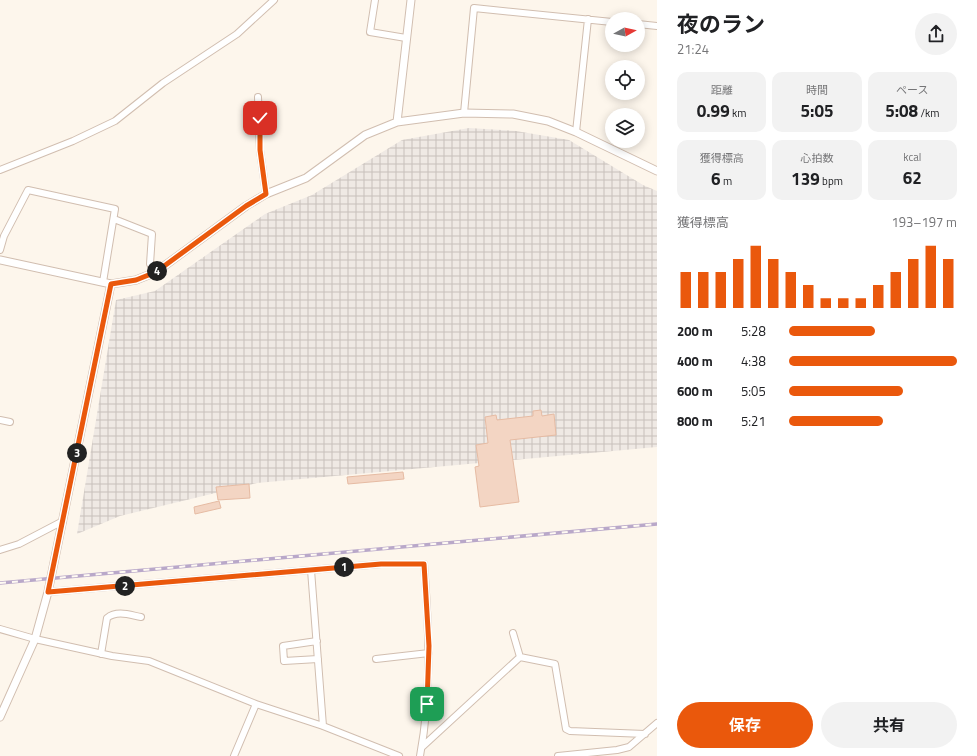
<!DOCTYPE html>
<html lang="ja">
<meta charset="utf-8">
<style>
body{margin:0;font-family:"Titillium Web","Noto Sans JP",sans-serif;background:#f2f2f2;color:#202124;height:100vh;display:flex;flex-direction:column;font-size:15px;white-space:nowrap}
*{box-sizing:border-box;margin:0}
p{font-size:13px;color:#757577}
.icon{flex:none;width:22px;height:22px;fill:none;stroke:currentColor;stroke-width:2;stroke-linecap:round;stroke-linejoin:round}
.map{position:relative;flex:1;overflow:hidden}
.details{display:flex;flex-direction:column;background:#fff;width:320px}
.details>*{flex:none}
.needle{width:26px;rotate:82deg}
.buttons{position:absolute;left:605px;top:12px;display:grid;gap:8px}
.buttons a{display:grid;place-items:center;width:40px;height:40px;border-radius:50%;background:#fff;box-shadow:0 2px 10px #0003;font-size:20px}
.pin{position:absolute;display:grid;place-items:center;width:34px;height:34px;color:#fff;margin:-17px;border-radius:8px;box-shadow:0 2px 6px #0006}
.km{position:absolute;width:20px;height:20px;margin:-10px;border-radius:50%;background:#222;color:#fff;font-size:11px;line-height:20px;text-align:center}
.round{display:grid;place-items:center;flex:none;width:42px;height:42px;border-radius:21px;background:#f2f2f2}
.overview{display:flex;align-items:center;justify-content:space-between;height:68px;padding:0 20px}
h1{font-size:22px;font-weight:700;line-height:30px}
.stats{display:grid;grid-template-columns:repeat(3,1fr);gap:6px;height:68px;padding:4px 20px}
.stats div{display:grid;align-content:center;border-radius:10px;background:#f2f2f2;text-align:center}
.stats b{font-size:17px;font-weight:700}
.stats small{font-size:11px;font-weight:400}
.stats p{font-size:11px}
.chart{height:112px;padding:8px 20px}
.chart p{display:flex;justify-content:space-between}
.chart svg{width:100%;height:72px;margin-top:4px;stroke:#ea580c;stroke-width:6}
.button{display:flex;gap:8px;margin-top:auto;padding:8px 20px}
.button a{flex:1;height:46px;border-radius:24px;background:#ea580c;color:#fff;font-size:16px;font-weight:700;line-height:46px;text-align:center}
.button a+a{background:#f2f2f2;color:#202124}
ul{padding:0 20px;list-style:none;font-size:13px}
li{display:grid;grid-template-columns:64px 48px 1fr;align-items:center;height:30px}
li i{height:10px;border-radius:5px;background:#ea580c}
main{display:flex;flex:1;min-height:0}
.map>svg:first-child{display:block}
.industrial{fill:url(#industrial-grid)}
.building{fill:#f3d5c3;stroke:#e6bba3}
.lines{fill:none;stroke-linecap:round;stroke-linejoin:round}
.minor-casing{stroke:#d1beb0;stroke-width:8}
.tertiary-casing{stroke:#d1beb0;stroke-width:9}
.minor{stroke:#fff;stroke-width:6}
.tertiary{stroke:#fff;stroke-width:7}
.rail-casing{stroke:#b9a8c9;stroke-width:3.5}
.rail{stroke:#fffaf3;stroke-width:2;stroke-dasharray:6;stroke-linecap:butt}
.route-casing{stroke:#fff;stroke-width:8}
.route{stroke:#ea580c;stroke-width:5}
</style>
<main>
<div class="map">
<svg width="657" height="756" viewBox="0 0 657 756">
<defs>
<pattern id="industrial-grid" width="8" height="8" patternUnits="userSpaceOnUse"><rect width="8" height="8" fill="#efe9e4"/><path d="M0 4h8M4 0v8" fill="none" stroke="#c7c0bb"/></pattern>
</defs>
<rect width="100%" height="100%" fill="#fdf6ec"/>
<path class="industrial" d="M469 128 516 131 569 140 643 185 657 191V447L257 483 120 516 77 534 116 300 155 291 265 214 312 195 402 140Z"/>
<path class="building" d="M541 410 542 416 554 414 556 435 510 440 519 502 480 507 475 467 479 466 476 445 488 443 485 417 496 415 497 420 533 416V411Z
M403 472 404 479 348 484 347 477Z
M249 484 250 498 218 500 216 487Z
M219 501 221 508 195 514 194 507Z"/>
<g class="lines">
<g class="minor-casing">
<path id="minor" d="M375 0 370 32 406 38
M638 24 657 26
M258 97 260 150 266 194
M464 113 474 8 612 22
M576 132 588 19
M0 170 73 141 115 121 163 83 237 34 274 0
M114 219 152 234 150 264 156 272
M0 250 4 236 28 190 115 209 103 282
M0 420 10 422
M0 550 19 544 63 521
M311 570 323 726
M48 592 381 564H424C429 628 432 692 420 756
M0 629 35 639 112 656 149 661 256 704 323 726 399 756
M513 633 520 657 555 664 566 729 570 731 645 734
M317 641 283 646 284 661 318 659
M101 654 107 618C117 610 130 615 141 617
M376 659 429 653
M422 747 520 657
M234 756 256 704
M558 756 617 750 629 747 657 723"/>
</g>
<g class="tertiary-casing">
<path id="tertiary" d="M397 122 411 0
M0 260 111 284 136 280 156 272 246 206 266 194 306 178 365 135 397 122 464 113 513 114 548 121 576 132 657 171
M0 717 35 639 48 592 111 284"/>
</g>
<use href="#minor" class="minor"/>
<use href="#tertiary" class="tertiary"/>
<g class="rail-casing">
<path id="rail" d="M0 583 657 524"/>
</g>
<use href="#rail" class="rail"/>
</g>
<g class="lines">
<g class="route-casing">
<path id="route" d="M260 118V150L266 194 246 206 156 272 136 280 111 284 48 592 381 564H424L429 646 427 704"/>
</g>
<use href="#route" class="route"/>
</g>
</svg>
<div class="buttons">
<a><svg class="needle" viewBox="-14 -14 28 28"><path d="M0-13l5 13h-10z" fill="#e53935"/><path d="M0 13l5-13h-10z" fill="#757577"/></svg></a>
<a><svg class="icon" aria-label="locate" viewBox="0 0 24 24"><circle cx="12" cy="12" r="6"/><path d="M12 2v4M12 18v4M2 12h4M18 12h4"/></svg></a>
<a><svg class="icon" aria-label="layers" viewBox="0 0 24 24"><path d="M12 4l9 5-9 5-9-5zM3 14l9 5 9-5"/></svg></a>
</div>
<div class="pin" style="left:427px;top:704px;background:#1e9e55"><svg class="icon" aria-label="arrive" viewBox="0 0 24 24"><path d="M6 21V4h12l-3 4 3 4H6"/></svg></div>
<div class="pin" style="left:260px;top:118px;background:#d93025"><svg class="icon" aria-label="check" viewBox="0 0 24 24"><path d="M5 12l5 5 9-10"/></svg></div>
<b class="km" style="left:344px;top:567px">1</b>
<b class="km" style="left:125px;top:586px">2</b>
<b class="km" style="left:77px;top:453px">3</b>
<b class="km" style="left:157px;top:271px">4</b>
</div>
<section class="details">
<div class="overview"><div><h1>夜のラン</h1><p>21:24</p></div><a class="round"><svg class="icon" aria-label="share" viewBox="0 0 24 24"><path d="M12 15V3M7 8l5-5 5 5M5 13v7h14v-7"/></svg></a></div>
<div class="stats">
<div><p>距離</p><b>0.99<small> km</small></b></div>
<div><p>時間</p><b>5:05</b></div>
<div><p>ペース</p><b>5:08<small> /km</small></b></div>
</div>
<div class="stats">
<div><p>獲得標高</p><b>6<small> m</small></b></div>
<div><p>心拍数</p><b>139<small> bpm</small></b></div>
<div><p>kcal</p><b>62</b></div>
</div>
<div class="chart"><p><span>獲得標高</span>193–197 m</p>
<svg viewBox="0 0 160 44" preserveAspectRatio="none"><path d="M5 44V22M15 44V22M25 44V22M35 44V14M45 44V6M55 44V14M65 44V22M75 44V30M85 44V38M95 44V38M105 44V38M115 44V30M125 44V22M135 44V14M145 44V6M155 44V14"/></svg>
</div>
<ul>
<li><b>200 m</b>5:28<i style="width:51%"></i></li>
<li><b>400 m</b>4:38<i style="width:100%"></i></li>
<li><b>600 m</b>5:05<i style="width:68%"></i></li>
<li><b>800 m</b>5:21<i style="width:56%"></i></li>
</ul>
<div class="button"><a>保存</a><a>共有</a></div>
</section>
</main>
